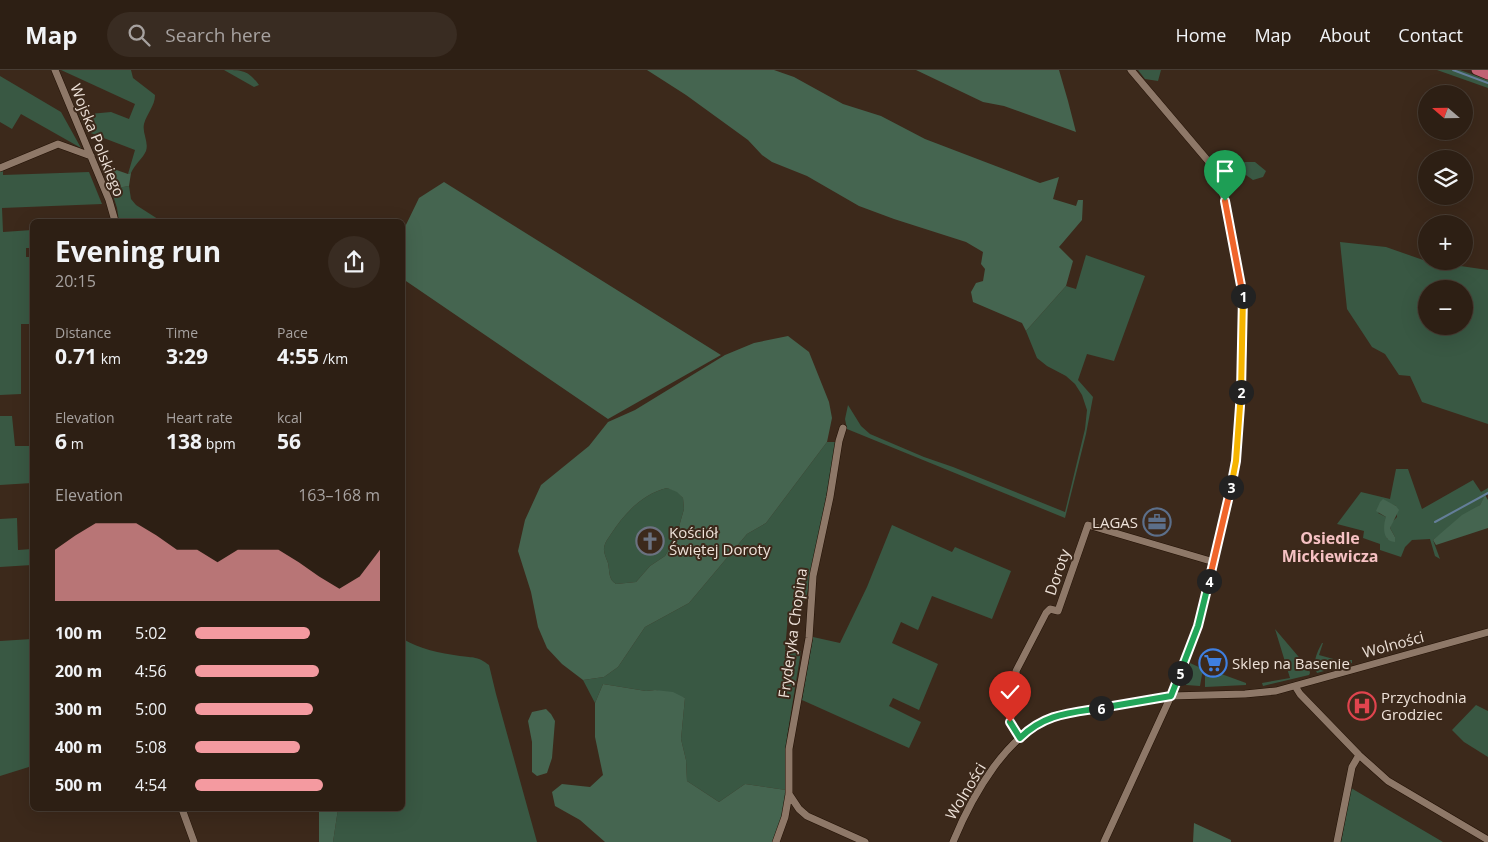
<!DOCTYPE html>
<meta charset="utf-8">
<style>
body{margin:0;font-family:"Open Sans",sans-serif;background:#392c22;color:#f1f3f6;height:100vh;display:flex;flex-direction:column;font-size:19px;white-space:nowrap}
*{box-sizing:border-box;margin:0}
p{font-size:16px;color:#a7a2a0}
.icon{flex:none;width:28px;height:28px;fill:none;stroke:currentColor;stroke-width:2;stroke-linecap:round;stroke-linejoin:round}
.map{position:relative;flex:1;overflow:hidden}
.drawer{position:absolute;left:30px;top:149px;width:375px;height:592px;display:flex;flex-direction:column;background:#2d1f14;border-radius:8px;box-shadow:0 5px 20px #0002,0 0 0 1px #483d34}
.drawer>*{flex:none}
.needle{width:32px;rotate:290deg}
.tools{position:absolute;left:1418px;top:15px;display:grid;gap:10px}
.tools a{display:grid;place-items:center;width:55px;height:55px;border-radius:50%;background:#2d1f14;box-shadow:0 5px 20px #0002,0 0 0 1px #483d34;font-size:25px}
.pin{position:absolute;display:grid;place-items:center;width:42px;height:42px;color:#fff;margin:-51px -21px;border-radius:50% 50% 50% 0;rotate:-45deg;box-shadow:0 0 5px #0007}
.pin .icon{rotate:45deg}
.km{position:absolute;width:25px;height:25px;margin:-12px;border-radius:50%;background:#222;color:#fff;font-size:14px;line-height:25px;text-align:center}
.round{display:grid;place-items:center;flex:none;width:52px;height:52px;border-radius:26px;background:#392c22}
.overview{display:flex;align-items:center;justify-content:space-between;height:85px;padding:0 25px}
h1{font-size:28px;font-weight:700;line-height:38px}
.stats{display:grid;grid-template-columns:repeat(3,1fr);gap:8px;height:85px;padding:5px 25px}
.stats div{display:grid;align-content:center}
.stats b{font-size:21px;font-weight:700}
.stats small{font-size:14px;font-weight:400}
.stats p{font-size:14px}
.chart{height:140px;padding:10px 25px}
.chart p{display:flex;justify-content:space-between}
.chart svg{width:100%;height:90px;margin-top:5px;fill:#f49aa0;opacity:.7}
ul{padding:0 25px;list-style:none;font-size:16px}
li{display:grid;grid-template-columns:80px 60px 1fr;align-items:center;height:38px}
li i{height:12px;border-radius:6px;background:#f49aa0}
header{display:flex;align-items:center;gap:30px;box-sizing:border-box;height:70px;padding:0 25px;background:#2d1f14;border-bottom:1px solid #483d34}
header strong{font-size:24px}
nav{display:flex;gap:28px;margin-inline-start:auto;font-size:18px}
.search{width:350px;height:45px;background:#392c22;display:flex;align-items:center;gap:12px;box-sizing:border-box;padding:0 18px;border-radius:28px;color:#a7a2a0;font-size:19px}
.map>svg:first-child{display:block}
.green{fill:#395843;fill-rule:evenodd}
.forest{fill:#456550;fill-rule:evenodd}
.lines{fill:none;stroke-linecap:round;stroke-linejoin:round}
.stream{stroke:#647e99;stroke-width:2}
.minor-casing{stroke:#221105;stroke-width:8}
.major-casing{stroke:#221105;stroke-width:10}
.minor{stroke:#8e7868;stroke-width:7}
.major{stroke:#c16273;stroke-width:9}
.split-1-casing{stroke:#fff;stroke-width:10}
.split-2-casing{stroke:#fff;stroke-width:10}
.split-3-casing{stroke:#fff;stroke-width:10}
.split-4-casing{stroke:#fff;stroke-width:10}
.split-5-casing{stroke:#fff;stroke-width:10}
.split-6-casing{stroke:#fff;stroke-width:10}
.split-7-casing{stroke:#fff;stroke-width:10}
.split-1{stroke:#f0652b;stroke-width:6}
.split-2{stroke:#f5b400;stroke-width:6}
.split-3{stroke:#f5b400;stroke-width:6}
.split-4{stroke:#f0652b;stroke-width:6}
.split-5{stroke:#22a559;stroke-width:6}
.split-6{stroke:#22a559;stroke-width:6}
.split-7{stroke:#22a559;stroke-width:6}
.labels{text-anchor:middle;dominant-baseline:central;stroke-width:4;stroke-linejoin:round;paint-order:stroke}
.street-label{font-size:15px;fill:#eee2d9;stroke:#3c291b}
.poi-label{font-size:15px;fill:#eee2d9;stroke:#3c291b;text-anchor:start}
.neighbourhood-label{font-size:16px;font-weight:bold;fill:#f6c1c3;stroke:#3c291b}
</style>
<header>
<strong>Map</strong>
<div class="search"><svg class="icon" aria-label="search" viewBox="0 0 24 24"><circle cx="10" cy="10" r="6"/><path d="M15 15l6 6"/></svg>Search here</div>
<nav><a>Home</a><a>Map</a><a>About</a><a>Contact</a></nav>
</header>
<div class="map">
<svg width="1488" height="772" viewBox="0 0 1488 772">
<rect width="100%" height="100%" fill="#3c291b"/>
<path class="green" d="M61 0H131L133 8 155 25C155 36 147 43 144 54 142 63 149 72 146 81 143 88 135 94 131 103L128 104 135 80 88 62 79 45 111 42 129 49 135 34Z
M224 0C242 0 248 0 259 15L254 17Z
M1138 0H1161L1158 11 1145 9Z
M1437 0H1460L1488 10V18Z
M0 6 61 42 81 78 21 44 12 59 0 52Z
M1245 92H1255L1266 101 1263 107 1253 110 1243 103 1241 94Z
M0 100H3V105L89 102 102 134 2 138 3 162 32 160V178H26V187H32V254H21V324L0 325Z
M129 116 131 129 136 135 161 151H119L117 138 111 119Z
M1340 172 1386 177 1426 191 1488 200V354L1422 332 1410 306 1399 305 1385 284 1372 277 1347 239ZM1426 219H1464V256H1426Z
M1086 185 1145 206 1114 291 1087 284 1078 310 1093 327 1086 364 1065 448 847 359 845 349 848 335 861 356 870 364 924 387 953 397 1065 442 1085 359 1087 340 1082 325 1075 314 1066 306 1047 296 1037 288 1026 261 1066 216 1076 219Z
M0 346H12L15 376H32V413L0 415Z
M827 372H837L806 529 788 546 785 580 801 581 787 667 786 720 745 714 719 732 687 711 686 690 681 669 685 628 655 620 646 621 603 614 595 633 583 610 604 607 618 597 645 557 689 533 747 464 766 453Z
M1396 399H1408L1422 439 1473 410 1481 422 1488 418V424L1485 426 1480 435 1433 470 1440 489 1435 486 1430 469 1412 470 1405 477 1401 487 1380 480V474L1363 468 1364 461 1337 454 1361 422 1390 429ZM1389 433 1396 436 1397 447 1392 452 1390 458 1395 467 1387 469 1386 447 1378 443Z
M667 418 677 421 683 428 684 439 676 467 665 486 650 496 636 512 616 514C608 509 610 502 608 493 606 487 602 481 605 474 606 471 609 467 611 464 625 443 642 424 667 418Z
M17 448 18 480 32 479V495L0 497V449Z
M892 455 952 482 955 477 1011 501 992 549 932 526 918 560 901 552 892 573 938 594 919 640 893 628 889 636 921 652 909 678 802 630 813 567 840 573 867 517Z
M1275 559 1309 599 1310 603 1309 605 1263 616 1262 613 1290 608Z
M32 569V696L0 706V571Z
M403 569C420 579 439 583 460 586 474 588 477 586 489 595L496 624 537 772H333L338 739H402Z
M1322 573H1323L1319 585 1337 590H1352V593L1317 603C1312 593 1317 582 1322 573Z
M1190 593 1203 599 1200 616 1186 615 1185 609Z
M1205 598 1246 613V615L1205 617Z
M1476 635 1488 641V687L1464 672 1452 660Z
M1351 718 1443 772H1341Z"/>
<path class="forest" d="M647 0H774L794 7 843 34 881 46 925 69 1040 113 1059 107 1053 129 1076 136 1078 130H1083L1082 150 1059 177 1073 191 1066 216 1026 261 1022 253 973 232 971 222 976 213 983 211 985 199 981 194 983 182 966 172 894 149 859 136 807 106 772 92 762 85 748 70 686 25Z
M916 0H1059L1068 31 1076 62 1004 36 983 32Z
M102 95 128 104 131 103 129 116 111 119Z
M444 112 721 285 608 349 403 209V161L419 128Z
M788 266 809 282 829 332 832 348 827 372 766 453 747 464 689 533 645 557 618 597 604 607 583 610 562 594 547 578 538 557 531 522 518 481 525 450 541 415 589 376 608 352 635 340 725 285 754 273ZM667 418 677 422 683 428 684 439 676 467 665 486 650 496 636 512 616 514C608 509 610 502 608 493 606 487 602 481 605 474 606 471 609 467 611 464 625 443 642 424 667 418Z
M1485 425 1488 430V458L1436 475 1433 470 1462 445 1480 435Z
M1383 429 1396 436 1399 440 1390 458 1395 467V472C1382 471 1383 456 1386 447L1376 441 1380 432Z
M603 614 646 621 655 620 673 622 685 628 681 669 686 690 687 711 719 732 745 714 786 720V734L773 772H605L580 750 555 736 552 722 562 714 590 717 603 705 595 667V633Z
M546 639 551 644 555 651 552 688 547 703 537 706 532 702V672L528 651 532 642Z
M319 739H338L333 772H319Z
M1194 753 1231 770V772H1193Z"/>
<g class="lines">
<path class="stream" d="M1453 0 1488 13
M1435 452 1488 423"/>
<g class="minor-casing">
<path id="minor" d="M55 0 109 130 115 151
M0 98 58 74 91 86
M1295 616 1300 624 1359 685 1388 711 1488 770
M1020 668 1013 659 1010 652 1017 618 1016 601 1046 543 1050 539 1058 541 1088 455 1214 492
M789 724 799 739 807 746 865 772
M182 739 194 772
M776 772 785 747 789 724V679L809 568 813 506 830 427 839 371 843 358
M953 772C972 726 1007 662 1057 645L1171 626 1245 624 1276 621 1488 562
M1104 772 1171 626 1197 558 1219 471 1236 391 1243 281V222L1225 131 1218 110 1209 92 1131 0
M1337 772 1352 697 1359 685"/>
</g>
<g class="major-casing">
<path id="major" d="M1476 0 1488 5"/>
</g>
<use href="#minor" class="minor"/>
<use href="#major" class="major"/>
</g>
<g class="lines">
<g class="split-1-casing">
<path id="split-1" d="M1225 131 1243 226"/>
</g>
<g class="split-2-casing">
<path id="split-2" d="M1241 322 1243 226"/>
</g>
<g class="split-3-casing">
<path id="split-3" d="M1231 417 1236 391 1241 322"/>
</g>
<g class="split-4-casing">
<path id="split-4" d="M1209 511 1231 417"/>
</g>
<g class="split-5-casing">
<path id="split-5" d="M1180 603 1198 556 1209 511"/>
</g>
<g class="split-6-casing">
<path id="split-6" d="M1101 638 1171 626 1180 603"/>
</g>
<g class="split-7-casing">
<path id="split-7" d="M1010 652 1020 668C1044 644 1069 643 1101 638"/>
</g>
<use href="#split-1" class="split-1"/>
<use href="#split-2" class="split-2"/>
<use href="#split-3" class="split-3"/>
<use href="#split-4" class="split-4"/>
<use href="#split-5" class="split-5"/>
<use href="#split-6" class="split-6"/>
<use href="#split-7" class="split-7"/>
</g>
<defs>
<g id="office-ring" transform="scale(1.4375)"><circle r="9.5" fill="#3c291b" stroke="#5c6f8a" stroke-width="1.5"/><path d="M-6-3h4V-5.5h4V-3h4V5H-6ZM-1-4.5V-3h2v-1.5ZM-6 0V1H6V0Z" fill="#5c6f8a"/></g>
<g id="church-ring" transform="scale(1.4375)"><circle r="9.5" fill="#3c291b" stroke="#6b7280" stroke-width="1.5"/><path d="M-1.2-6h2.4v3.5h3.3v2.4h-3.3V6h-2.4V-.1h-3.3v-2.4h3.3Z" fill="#6b7280"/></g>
<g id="supermarket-ring" transform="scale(1.4375)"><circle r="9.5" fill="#3c291b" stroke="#3f7fe0" stroke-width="1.5"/><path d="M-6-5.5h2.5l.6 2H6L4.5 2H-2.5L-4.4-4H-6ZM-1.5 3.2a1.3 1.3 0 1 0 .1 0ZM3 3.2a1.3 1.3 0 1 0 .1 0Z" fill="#3f7fe0"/></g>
<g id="hospital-ring" transform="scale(1.4375)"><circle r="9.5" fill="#3c291b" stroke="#e0444e" stroke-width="1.5"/><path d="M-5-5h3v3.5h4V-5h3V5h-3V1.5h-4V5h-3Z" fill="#e0444e"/></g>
</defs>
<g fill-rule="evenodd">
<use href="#office-ring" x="1157" y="452"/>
<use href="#church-ring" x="650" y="471"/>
<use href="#supermarket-ring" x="1213" y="593"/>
<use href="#hospital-ring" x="1362" y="636"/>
</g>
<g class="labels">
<g class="street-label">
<text transform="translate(98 70) rotate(68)">Wojska Polskiego</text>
<text transform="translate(1057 502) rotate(-71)">Doroty</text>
<text transform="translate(792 563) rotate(-82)">Fryderyka Chopina</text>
<text transform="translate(1393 574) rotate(-15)">Wolności</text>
<text transform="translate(965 721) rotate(-59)">Wolności</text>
</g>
<g class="poi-label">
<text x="1138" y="452" text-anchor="end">LAGAS</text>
<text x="669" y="462">Kościół<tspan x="669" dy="17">Świętej Doroty</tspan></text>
<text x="1232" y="593">Sklep na Basenie</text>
<text x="1381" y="627">Przychodnia<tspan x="1381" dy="17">Grodziec</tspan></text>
</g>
<g class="neighbourhood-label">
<text x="1330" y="468">Osiedle<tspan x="1330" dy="18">Mickiewicza</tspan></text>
</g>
</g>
</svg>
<div class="tools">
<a><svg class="needle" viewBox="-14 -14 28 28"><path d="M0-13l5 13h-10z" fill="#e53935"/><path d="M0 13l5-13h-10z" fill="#a7a2a0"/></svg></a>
<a><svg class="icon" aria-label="layers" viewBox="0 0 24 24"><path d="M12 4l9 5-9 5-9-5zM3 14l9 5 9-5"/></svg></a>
<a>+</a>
<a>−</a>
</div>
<div class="pin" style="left:1225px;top:131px;background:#1e9e55"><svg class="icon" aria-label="arrive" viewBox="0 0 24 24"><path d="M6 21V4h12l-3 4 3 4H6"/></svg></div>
<div class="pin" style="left:1010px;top:652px;background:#d93025"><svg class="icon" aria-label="check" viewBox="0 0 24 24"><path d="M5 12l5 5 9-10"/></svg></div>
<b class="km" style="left:1243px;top:226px">1</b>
<b class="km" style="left:1241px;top:322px">2</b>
<b class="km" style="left:1231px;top:417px">3</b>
<b class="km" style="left:1209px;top:511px">4</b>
<b class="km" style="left:1180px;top:603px">5</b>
<b class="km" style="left:1101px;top:638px">6</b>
<section class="drawer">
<div class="overview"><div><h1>Evening run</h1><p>20:15</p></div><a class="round"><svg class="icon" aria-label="share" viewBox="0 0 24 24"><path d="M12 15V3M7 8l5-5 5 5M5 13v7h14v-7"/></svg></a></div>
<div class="stats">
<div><p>Distance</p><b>0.71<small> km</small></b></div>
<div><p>Time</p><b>3:29</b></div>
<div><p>Pace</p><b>4:55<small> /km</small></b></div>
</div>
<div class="stats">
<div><p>Elevation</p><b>6<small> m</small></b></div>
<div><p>Heart rate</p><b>138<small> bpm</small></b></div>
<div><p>kcal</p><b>56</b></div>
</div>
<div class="chart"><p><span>Elevation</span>163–168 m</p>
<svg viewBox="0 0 160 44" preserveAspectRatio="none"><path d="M0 44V19L10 12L20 6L30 6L40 6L50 12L60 19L70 19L80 25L90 19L100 19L110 19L120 25L130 32L140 38L150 32L160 19V44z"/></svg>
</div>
<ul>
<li><b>100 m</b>5:02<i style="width:62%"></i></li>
<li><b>200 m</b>4:56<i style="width:67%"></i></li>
<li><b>300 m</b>5:00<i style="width:64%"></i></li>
<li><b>400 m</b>5:08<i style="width:57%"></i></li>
<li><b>500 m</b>4:54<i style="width:69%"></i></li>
</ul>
</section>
</div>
